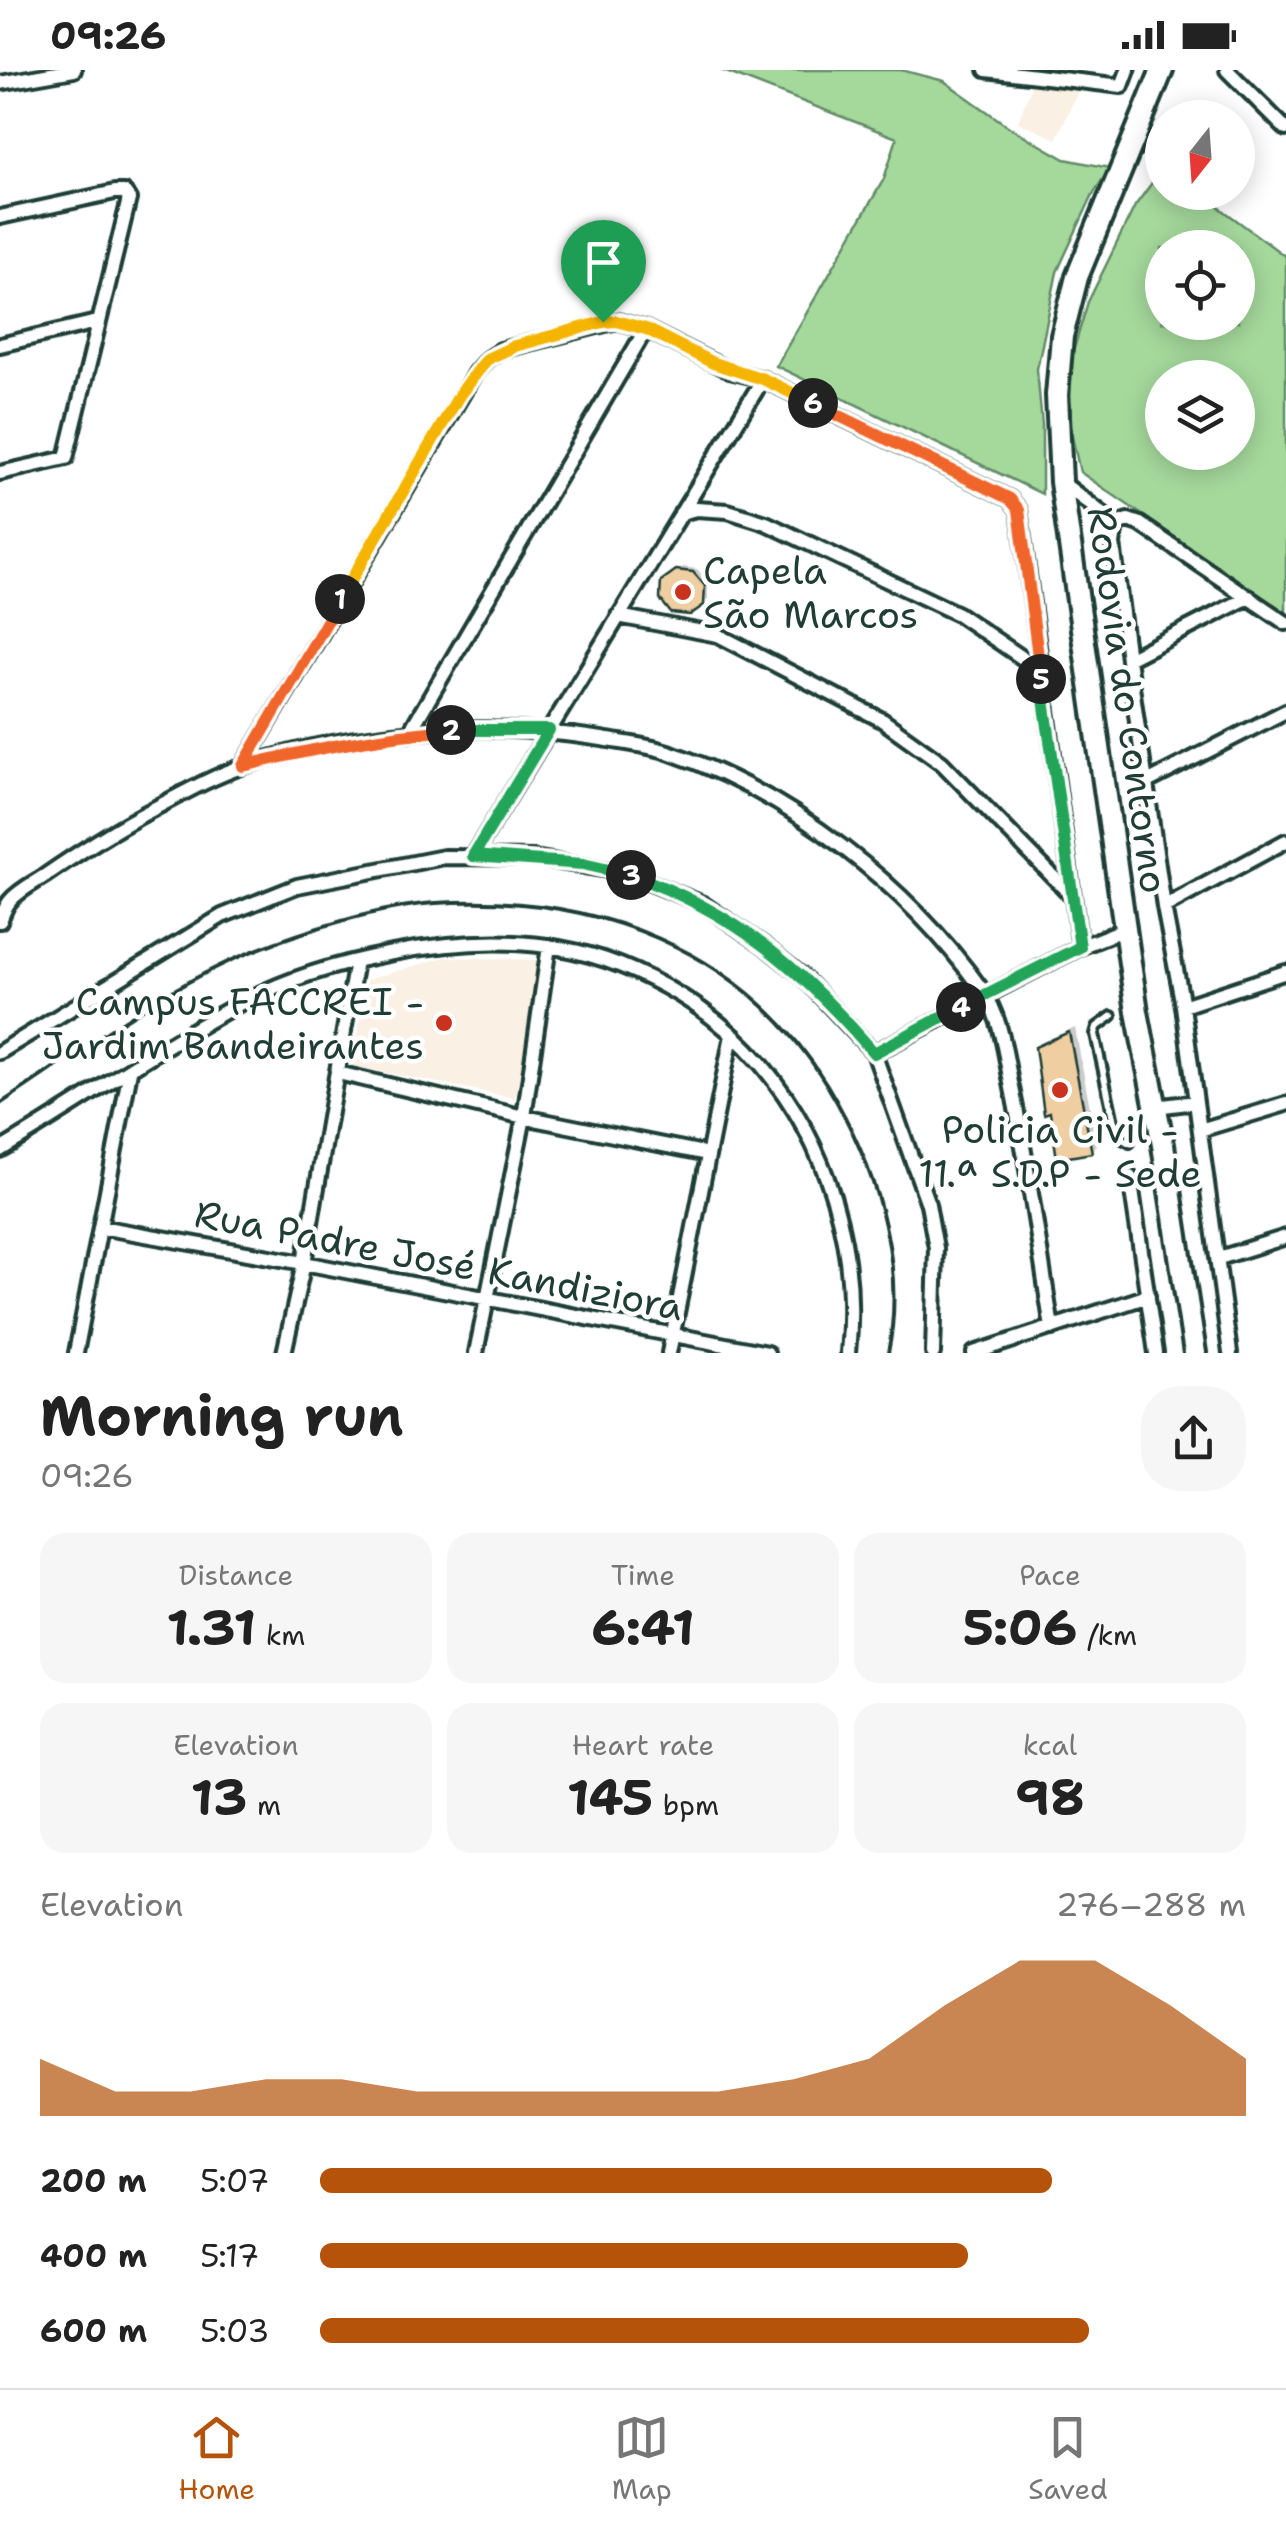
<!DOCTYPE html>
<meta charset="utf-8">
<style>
body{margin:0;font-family:"Shantell Sans",sans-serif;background:#f6f6f6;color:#222;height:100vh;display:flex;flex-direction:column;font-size:38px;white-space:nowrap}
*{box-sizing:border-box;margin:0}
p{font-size:32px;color:#767676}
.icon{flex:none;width:55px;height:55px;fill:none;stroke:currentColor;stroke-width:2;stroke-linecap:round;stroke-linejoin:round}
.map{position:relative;height:1283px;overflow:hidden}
.side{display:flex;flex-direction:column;background:#fff;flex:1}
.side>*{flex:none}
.needle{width:65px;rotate:197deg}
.controls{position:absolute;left:1145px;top:30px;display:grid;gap:20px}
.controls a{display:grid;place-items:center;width:110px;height:110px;border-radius:50%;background:#fff;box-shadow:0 5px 25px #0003;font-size:50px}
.pin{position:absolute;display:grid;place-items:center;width:85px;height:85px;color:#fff;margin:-102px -42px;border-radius:50% 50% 50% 0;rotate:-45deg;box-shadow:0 0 10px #0007}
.pin .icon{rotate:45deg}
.km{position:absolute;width:50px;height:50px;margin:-25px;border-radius:50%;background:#222;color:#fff;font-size:28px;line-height:50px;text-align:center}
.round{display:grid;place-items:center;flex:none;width:105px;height:105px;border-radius:40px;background:#f6f6f6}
.headline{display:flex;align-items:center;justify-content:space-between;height:170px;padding:0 40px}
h1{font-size:55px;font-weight:700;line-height:75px}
.stats{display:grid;grid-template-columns:repeat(3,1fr);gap:15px;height:170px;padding:10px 40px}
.stats div{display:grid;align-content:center;border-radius:25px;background:#f6f6f6;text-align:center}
.stats b{font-size:50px;font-weight:700}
.stats small{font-size:28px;font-weight:400}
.stats p{font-size:28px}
.chart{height:280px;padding:20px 40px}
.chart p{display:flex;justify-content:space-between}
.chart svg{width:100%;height:180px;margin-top:10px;fill:#b45309;opacity:.7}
ul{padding:0 40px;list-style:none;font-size:32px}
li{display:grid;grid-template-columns:160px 120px 1fr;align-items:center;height:75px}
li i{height:25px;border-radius:12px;background:#b45309}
.status{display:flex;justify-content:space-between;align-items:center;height:70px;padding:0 50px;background:#fff;direction:ltr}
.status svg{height:28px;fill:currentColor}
.tabs{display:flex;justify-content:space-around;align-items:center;height:140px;border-top:2px solid #e0e0e0;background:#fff;font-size:28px;color:#767676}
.tabs a{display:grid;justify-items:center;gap:5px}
.tabs .selected{color:#b45309}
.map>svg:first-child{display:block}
.built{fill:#faf0e3}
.green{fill:#a5d99c;stroke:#628b68;stroke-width:2.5;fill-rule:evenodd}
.shadow{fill:#0003}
.building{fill:#efcea1;stroke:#1f3d34;stroke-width:2.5}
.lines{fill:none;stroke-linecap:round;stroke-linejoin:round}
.lane-casing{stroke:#1f3d34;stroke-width:14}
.street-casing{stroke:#1f3d34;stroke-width:20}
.primary-casing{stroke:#1f3d34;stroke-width:28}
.lane{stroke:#fff;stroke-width:6}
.street{stroke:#fff;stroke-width:12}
.primary{stroke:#fff;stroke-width:20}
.rail{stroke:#1f3d34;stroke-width:4}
.split-1-casing{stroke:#fff;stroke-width:20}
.split-2-casing{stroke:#fff;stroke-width:20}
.split-3-casing{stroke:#fff;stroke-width:20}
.split-4-casing{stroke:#fff;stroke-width:20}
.split-5-casing{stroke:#fff;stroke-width:20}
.split-6-casing{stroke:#fff;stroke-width:20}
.split-7-casing{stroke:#fff;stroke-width:20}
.split-1{stroke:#f5b400;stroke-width:12}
.split-2{stroke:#f0652b;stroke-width:12}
.split-3{stroke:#22a559;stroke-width:12}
.split-4{stroke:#22a559;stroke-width:12}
.split-5{stroke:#22a559;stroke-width:12}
.split-6{stroke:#f0652b;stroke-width:12}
.split-7{stroke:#f5b400;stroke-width:12}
.poi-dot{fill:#c8321e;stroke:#fff;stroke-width:4}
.labels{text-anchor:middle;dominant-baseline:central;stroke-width:9;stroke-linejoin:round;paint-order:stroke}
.poi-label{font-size:38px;fill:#1f3d34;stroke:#fff;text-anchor:start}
.street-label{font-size:38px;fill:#1f3d34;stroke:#fff}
</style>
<div class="status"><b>09:26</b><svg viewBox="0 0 49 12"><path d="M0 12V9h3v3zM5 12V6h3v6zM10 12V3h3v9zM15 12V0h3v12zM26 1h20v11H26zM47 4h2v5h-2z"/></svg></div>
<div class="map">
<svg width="1286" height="1283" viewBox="0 0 1286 1283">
<rect width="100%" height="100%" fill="#fff"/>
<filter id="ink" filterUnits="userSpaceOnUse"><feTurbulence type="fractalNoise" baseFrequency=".01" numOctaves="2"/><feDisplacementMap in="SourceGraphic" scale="20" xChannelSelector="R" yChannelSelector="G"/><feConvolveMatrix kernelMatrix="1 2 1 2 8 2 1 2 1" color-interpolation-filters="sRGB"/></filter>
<g filter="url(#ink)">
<path class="built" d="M1033 12 1080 17 1056 69 1018 52Z
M445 887 541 890 515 1028 353 996 366 910Z"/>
<path class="green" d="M721 0H901L944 11 1009 57 1065 89 1110 98 1093 124 1057 202 1037 299 1042 355V424L776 296 884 109 897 68Z
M1162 99V122L1200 123 1286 187V544L1080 402 1071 362 1070 292 1088 232 1135 136ZM1162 178H1238V252H1162ZM1162 308H1238V382H1162Z"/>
<path class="shadow" d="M683 497 697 499 708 511V529L703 534 669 507Z
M1075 958 1097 1075 1091 1081 1037 978 1044 971Z"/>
<path class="building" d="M676 500 693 502 705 516 704 535 690 545 671 543 660 529 661 511Z
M1069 962 1092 1083 1057 1089 1050 1042 1044 1044 1035 977Z"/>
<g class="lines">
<g class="lane-casing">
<path id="lane" d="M1112 946 1097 957 1095 964 1117 1066 1130 1073"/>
</g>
<g class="street-casing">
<path id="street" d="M986 0 1122 16 1128 0
M1227 0 1286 59
M0 13 74 0
M0 147 115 122H124L129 129 66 388 0 403
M0 275 97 252
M1061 412 1116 454
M681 443 696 439 728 441 766 453 958 544 1040 600
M1116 454 1113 474 1128 589 1164 837 1183 936 1230 1283
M1116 454 1128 450 1140 454 1286 553
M618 546 718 565 882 650 942 693 1071 825
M1128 589 1249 527
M409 663 646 259
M243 696 475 303 487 289 501 280 617 251 646 259 730 301 763 309 796 325 1010 429 1019 440 1080 877
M1147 712 1286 641
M473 786 763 309
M1164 837 1286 771
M0 851C3 844 5 837 10 831 19 820 34 813 46 805 78 783 109 763 142 745 175 728 208 708 244 696 355 659 486 650 602 669 624 673 647 675 668 682 790 723 908 816 982 920 1001 946 1005 982 1011 1013 1028 1094 1039 1176 1052 1258
M1183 936 1286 902
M0 982 222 846 297 816 444 787 534 788 626 803 703 834 762 874 802 906 874 983 928 1134 936 1178 933 1283
M874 983 1080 877 1125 859
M338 1003 524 1047 708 1084
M1155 1037 1196 1032
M1200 1060 1286 1034
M0 1080C80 1033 157 978 239 934 321 890 455 863 547 876 627 887 709 933 761 994 829 1075 859 1179 848 1283
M1130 1107 1156 1283
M100 1157 304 1193 767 1283
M1219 1188 1286 1167
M76 1283 130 1001
M284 1283 304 1193 356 891
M476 1283 524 1047 549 876
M669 1283 732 965
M974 1283 1148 1226"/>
</g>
<g class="primary-casing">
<path id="primary" d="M1162 0 1077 207 1062 266 1057 325 1061 412 1137 942 1163 1075 1195 1283"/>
</g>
<use href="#lane" class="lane"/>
<use href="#street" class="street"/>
<use href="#primary" class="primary"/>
<path class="rail" d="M0 1034C81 981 162 918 253 881 303 861 382 836 436 833 592 823 743 877 827 1015 874 1093 907 1191 888 1283"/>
</g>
</g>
<g class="lines" filter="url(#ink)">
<g class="split-1-casing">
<path id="split-1" d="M340 529 460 324 487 289 515 276 603 252"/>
</g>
<g class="split-2-casing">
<path id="split-2" d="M340 529 243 696C312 679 380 665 451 660"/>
</g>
<g class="split-3-casing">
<path id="split-3" d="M451 660H549L473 786 583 794 631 805"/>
</g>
<g class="split-4-casing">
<path id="split-4" d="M631 805C735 841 803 900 874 983L961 937"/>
</g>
<g class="split-5-casing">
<path id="split-5" d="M961 937 1080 877 1041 609"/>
</g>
<g class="split-6-casing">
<path id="split-6" d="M813 333 1010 429 1019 440 1041 609"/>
</g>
<g class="split-7-casing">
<path id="split-7" d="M603 252 616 251 646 259 713 293 763 309 813 333"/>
</g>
<use href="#split-1" class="split-1"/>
<use href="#split-2" class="split-2"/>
<use href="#split-3" class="split-3"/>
<use href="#split-4" class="split-4"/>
<use href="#split-5" class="split-5"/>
<use href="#split-6" class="split-6"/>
<use href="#split-7" class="split-7"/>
</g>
<g class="poi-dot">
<circle cx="683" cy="522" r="10"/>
<circle cx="444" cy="953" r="10"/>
<circle cx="1060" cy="1020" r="10"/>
</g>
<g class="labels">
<g class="poi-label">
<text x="703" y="500">Capela<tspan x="703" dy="44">São Marcos</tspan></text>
<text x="424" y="931" text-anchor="end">Campus FACCREI -<tspan x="424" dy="44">Jardim Bandeirantes</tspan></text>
<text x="1060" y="1059" text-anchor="middle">Policia Civil -<tspan x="1060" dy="44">11.ª S.D.P - Sede</tspan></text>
</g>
<g class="street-label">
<text transform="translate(1128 630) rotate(82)">Rodovia do Contorno</text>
<text transform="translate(439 1190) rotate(11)">Rua Padre José Kandiziora</text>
</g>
</g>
</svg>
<div class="controls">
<a><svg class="needle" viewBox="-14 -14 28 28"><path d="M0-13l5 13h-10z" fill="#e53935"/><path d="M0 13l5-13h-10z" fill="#767676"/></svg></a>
<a><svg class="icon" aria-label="locate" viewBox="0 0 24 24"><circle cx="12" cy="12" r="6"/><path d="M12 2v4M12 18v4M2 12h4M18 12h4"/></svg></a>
<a><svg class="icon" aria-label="layers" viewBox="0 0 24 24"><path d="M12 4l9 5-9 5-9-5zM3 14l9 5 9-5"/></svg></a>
</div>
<div class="pin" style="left:603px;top:252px;background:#1e9e55"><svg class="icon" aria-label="arrive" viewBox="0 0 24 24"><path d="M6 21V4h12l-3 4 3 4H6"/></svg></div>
<b class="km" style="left:340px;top:529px">1</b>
<b class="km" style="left:451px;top:660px">2</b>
<b class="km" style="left:631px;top:805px">3</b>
<b class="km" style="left:961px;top:937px">4</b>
<b class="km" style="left:1041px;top:609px">5</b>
<b class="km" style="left:813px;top:333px">6</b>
</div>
<section class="side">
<div class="headline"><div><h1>Morning run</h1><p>09:26</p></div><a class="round"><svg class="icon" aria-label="share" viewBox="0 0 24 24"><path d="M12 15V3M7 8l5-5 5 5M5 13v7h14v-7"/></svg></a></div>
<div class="stats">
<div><p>Distance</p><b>1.31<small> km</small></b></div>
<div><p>Time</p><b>6:41</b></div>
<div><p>Pace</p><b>5:06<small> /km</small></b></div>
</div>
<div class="stats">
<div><p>Elevation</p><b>13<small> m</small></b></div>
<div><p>Heart rate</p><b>145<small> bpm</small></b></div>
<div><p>kcal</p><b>98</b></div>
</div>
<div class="chart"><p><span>Elevation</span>276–288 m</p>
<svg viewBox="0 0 160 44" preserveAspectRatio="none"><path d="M0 44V30L10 38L20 38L30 35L40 35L50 38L60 38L70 38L80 38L90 38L100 35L110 30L120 17L130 6L140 6L150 17L160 30V44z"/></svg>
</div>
<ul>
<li><b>200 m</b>5:07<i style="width:79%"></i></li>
<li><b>400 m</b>5:17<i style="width:70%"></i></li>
<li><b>600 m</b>5:03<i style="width:83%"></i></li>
</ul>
</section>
<nav class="tabs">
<a class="selected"><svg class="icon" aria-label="home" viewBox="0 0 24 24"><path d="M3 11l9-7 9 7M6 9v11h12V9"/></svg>Home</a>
<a><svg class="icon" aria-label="map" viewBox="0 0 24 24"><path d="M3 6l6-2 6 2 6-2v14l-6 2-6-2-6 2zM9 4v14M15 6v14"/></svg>Map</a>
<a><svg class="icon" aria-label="saved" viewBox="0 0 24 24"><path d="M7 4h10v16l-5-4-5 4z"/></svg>Saved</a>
</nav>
